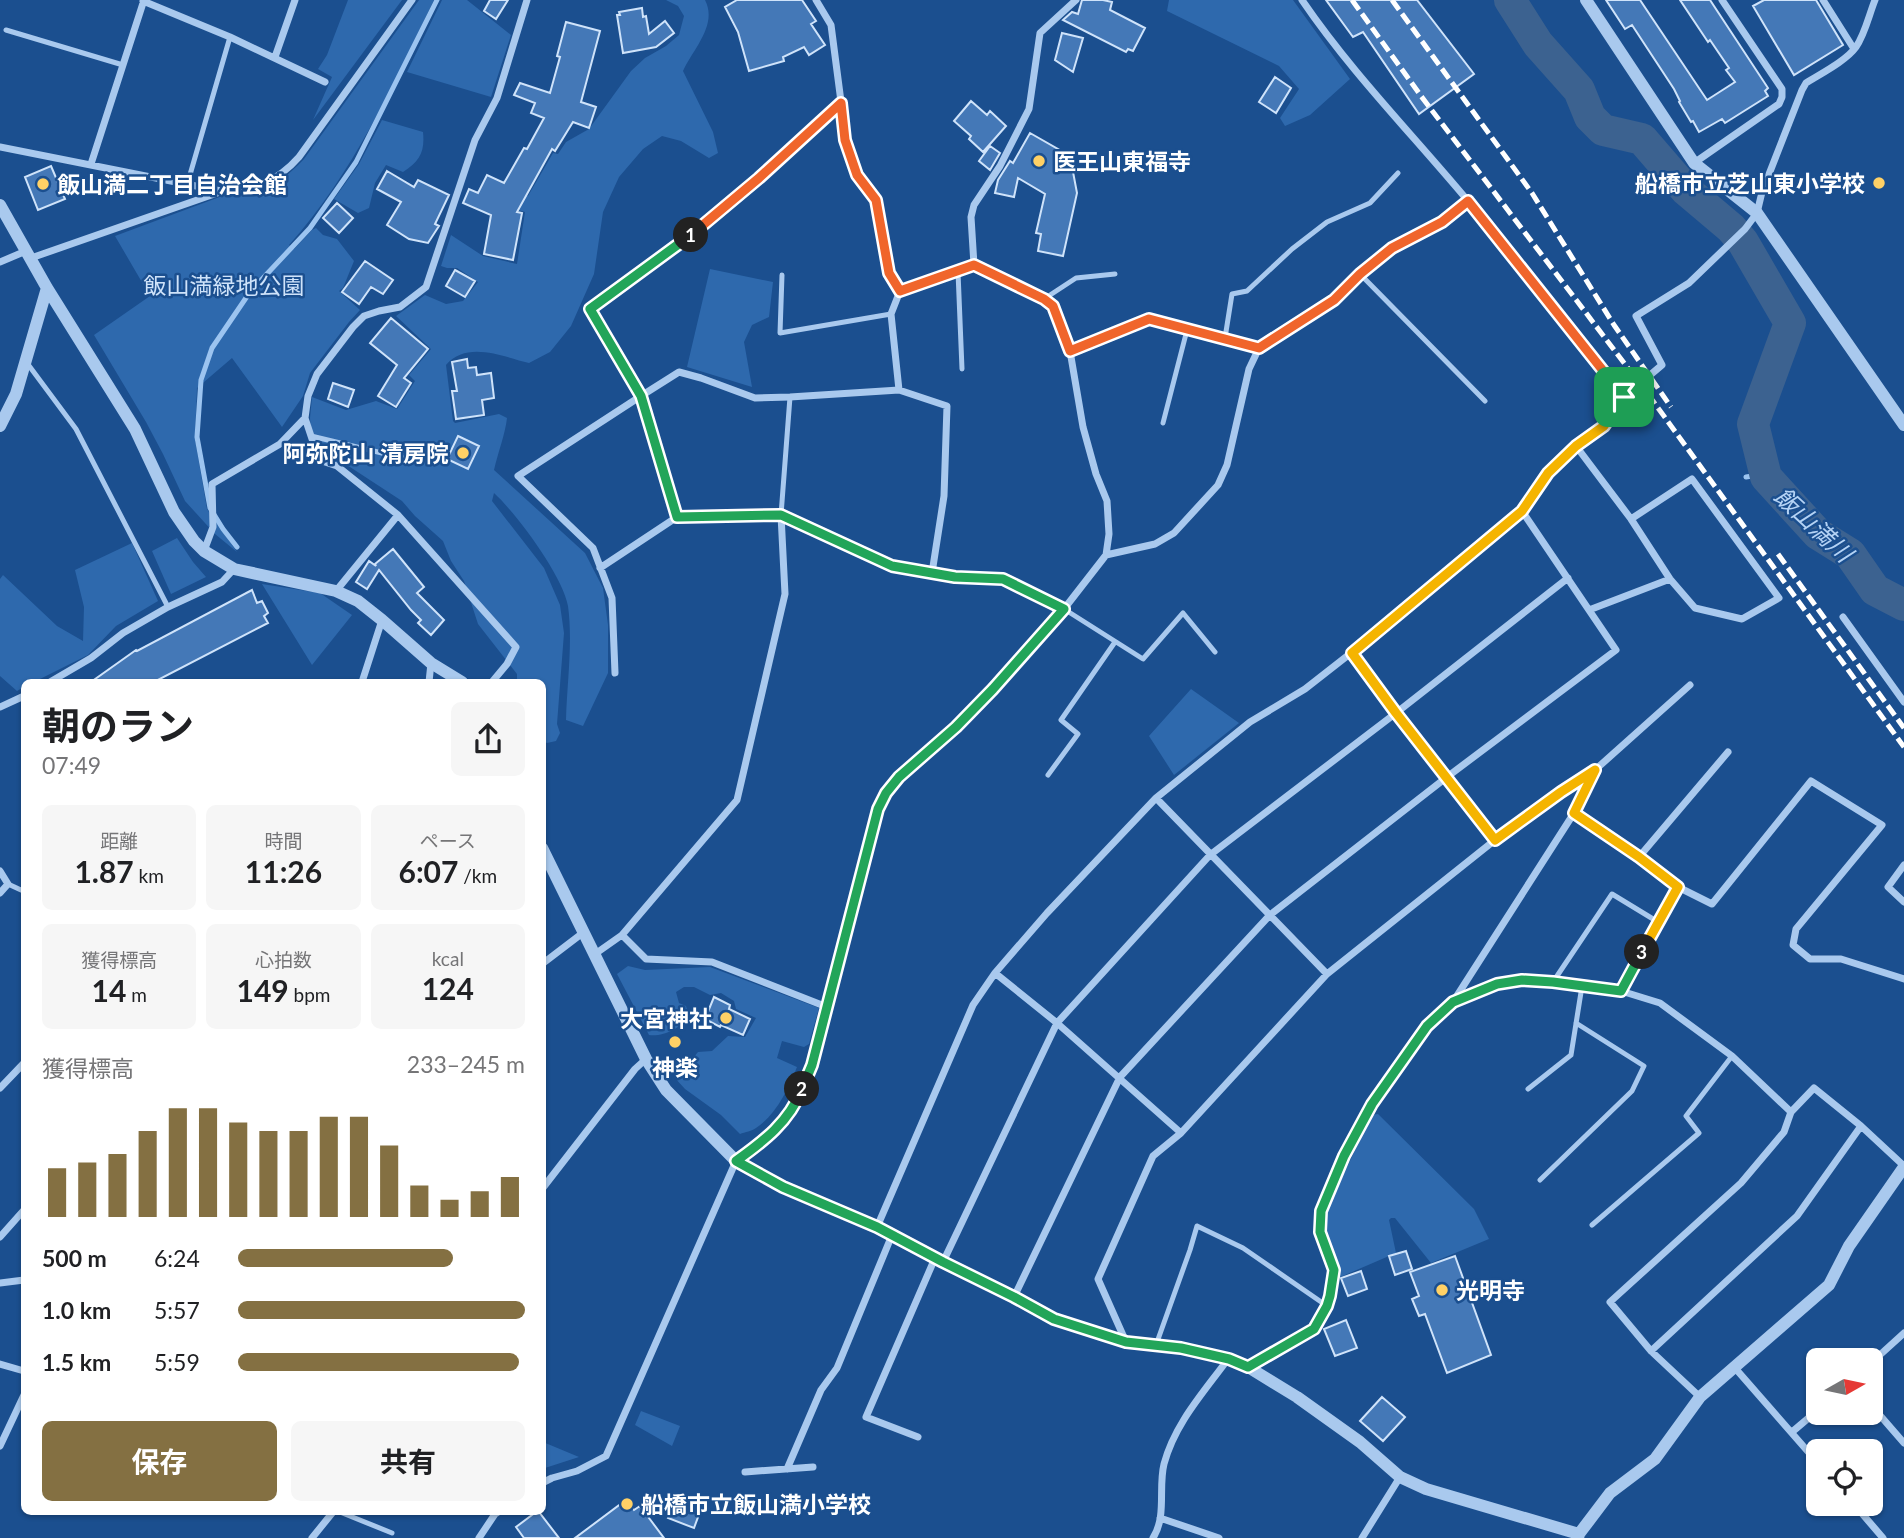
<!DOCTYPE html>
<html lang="ja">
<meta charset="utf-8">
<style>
body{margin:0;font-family:Lato,"Noto Sans JP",sans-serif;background:#f6f6f6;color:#202124;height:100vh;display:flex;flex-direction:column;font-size:26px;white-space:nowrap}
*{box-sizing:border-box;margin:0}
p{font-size:23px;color:#757577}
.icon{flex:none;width:38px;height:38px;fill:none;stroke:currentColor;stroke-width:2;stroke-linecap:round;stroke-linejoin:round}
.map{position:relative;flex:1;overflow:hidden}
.side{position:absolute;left:21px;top:679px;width:525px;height:836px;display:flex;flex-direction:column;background:#fff;border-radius:10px;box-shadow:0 2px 5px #0004}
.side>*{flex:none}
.needle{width:46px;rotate:81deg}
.controls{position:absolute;left:1806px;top:1348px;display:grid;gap:14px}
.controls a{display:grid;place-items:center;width:77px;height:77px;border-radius:10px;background:#fff;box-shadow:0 2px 5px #0004;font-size:35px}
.pin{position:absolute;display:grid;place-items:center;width:60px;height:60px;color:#fff;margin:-30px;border-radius:14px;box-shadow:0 4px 10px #0006}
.km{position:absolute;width:35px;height:35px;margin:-18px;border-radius:50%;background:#222;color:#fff;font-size:19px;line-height:35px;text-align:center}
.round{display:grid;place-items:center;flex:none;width:74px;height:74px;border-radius:10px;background:#f6f6f6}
.summary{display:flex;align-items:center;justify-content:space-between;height:119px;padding:0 21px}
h1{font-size:38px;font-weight:700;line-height:52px}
.figures{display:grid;grid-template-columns:repeat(3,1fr);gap:10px;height:119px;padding:7px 21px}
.figures div{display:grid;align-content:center;border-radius:10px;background:#f6f6f6;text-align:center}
.figures b{font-size:30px;font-weight:700}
.figures small{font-size:19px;font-weight:400}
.figures p{font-size:19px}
.chart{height:196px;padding:14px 21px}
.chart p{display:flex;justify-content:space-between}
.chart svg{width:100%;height:126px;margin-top:7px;stroke:#847042;stroke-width:6}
.action{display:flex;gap:14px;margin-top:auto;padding:14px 21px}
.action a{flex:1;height:80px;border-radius:10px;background:#847042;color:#fff;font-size:28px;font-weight:700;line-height:80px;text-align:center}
.action a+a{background:#f6f6f6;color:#202124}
ul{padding:0 21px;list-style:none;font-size:23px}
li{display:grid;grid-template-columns:112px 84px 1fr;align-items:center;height:52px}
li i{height:18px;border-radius:9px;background:#847042}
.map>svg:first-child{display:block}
.green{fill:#2e69ad}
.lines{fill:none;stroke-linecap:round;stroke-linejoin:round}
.stream{stroke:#9cc4f0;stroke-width:5}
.river{stroke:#3c6290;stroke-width:32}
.building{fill:#4478b7;stroke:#cfe3fa;stroke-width:2}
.service{stroke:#a9c9ee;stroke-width:5}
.minor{stroke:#a9c9ee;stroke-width:7}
.tertiary{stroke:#a9c9ee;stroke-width:12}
.rail{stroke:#fff;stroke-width:5;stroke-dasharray:12 5;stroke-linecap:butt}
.split-1-casing{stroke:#fff;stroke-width:14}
.split-2-casing{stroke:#fff;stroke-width:14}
.split-3-casing{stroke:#fff;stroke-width:14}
.split-4-casing{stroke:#fff;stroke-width:14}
.split-1{stroke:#f0652b;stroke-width:9}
.split-2{stroke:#22a559;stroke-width:9}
.split-3{stroke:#22a559;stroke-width:9}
.split-4{stroke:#f5b400;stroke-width:9}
.poi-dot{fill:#ffd166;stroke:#1b4f8f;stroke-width:2.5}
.labels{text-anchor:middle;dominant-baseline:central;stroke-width:5;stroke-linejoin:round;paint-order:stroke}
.poi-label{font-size:23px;font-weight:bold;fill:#fff;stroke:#1b4f8f;text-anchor:start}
.park-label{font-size:23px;fill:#cfe3fa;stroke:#1b4f8f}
.water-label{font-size:24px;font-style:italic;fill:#b5d3f5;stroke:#1b4f8f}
</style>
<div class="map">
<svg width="1904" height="1538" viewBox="0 0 1904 1538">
<rect width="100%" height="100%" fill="#1b4f8f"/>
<path class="green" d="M348 0H402L313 120 332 77 318 69 327 55Z
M419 0H434C393 85 353 174 289 245L294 249 312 230 316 228 323 235 337 239 354 261 343 288 339 291 360 310 349 322 310 373 303 396 282 427 232 358 197 388 195 439 207 509 237 552 215 534 185 501 163 454 146 422 94 335 150 296 115 236 225 195C259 199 281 183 304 159Z
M442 0H467L511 35 491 97 407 72Z
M666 0H705C718 25 693 49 683 71L713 132 718 153 709 158 681 141 662 136 643 149 619 177 603 212 594 274 571 326 550 352 529 363C504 357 467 340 446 365L453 421 455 423 499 414 507 418C505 435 498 452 494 470L585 553 603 588 608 625V673L583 726 566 720C567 683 573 643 568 606 563 576 516 513 494 493L492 501 544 568 560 605 564 633 557 724 560 733 556 741 547 743 543 741 542 682H517V674L478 624 464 581 451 561 443 541 415 516 402 501 350 467 322 458 319 454 311 436 310 418 312 397 346 410 376 401 397 409 415 381 409 375 431 349 396 316 425 295 446 304 463 301 478 282 457 268H447L441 266 451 235 483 256 517 264 525 212 501 205 508 185 528 196 553 153 558 154 566 142 589 129 631 71 645 58 666 46 679 35 684 16 678 6Z
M1169 0H1293L1350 79 1310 115 1285 126 1280 118 1299 89 1279 66 1167 11Z
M382 120 423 132C425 152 420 161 403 172L386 165 375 183 369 208 358 213 334 199 359 164Z
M710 269 773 282 769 317 752 325 744 342 752 387 687 367Z
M177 538 193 562 206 577 171 594 152 551Z
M132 543 158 601 116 626 88 655 34 682H24V687L17 691 0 676V579L3 575 57 626 83 641 84 607 75 570Z
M262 584 320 593 352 615 312 665Z
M1191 689 1239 723 1174 775 1149 736Z
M628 966 645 970 710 967 819 1008 809 1044 804 1047 782 1041 777 1058 797 1067C788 1089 777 1114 756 1128 752 1131 745 1132 740 1134L721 1115 685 1089 674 1077V1070L688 1064 698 1052 712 1051 728 1036 745 1037 756 1018 736 1009 734 1001 721 993 710 995 694 987H684L676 992 679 1003 686 1006 689 1016C682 1028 663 1037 649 1035L617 974Z
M1378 1114 1474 1209 1489 1239 1431 1263 1395 1218H1391L1389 1220 1396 1253 1338 1278V1267L1326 1233V1211L1372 1115Z
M641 1411 680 1426 672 1446 635 1425Z
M543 1442 579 1457 545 1468 543 1467Z"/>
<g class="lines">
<path class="stream" d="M1746 477 1765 474
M237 547 223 529 210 508 197 437 201 380 212 348 250 292 310 228 356 162 437 0"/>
<path class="river" d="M1510 0 1538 44 1579 90 1590 117 1603 130 1642 139 1686 190 1731 228 1743 242 1790 323 1753 424 1766 477 1818 534 1850 554 1875 590 1904 605"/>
</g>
<path class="building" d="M490 0H508L496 19 484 11Z
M737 0H802L816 21 811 24 825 45 809 55 804 47 783 57 784 61 749 71 738 32 725 7Z
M1082 0H1103L1112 2 1110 10 1145 28 1133 51 1128 49 1126 52 1063 20 1072 12 1078 14Z
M1326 0H1417L1474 74 1419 114 1363 32 1353 37Z
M1606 0H1640L1707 100 1735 82 1726 70 1729 68 1710 40 1708 42 1680 0H1710L1768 88 1765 91 1768 96 1725 123 1722 119 1699 132 1693 121 1691 122 1679 102 1680 101 1674 89 1632 25 1625 29Z
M1764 0H1816L1843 45 1794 75 1753 6Z
M642 8 643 17 646 16 649 34 665 21 674 33 656 47 623 53 617 15H620L619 12Z
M566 22 600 31 581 102 596 107 589 128 573 122 555 151 552 149 517 212 522 213 513 260 484 254 491 215 463 203 469 189 478 193 487 175 504 183 524 148 527 149 544 118 531 113 535 103 514 95 520 83 550 93 560 57 557 56Z
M1062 33 1083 38 1073 72 1055 60Z
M1275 77 1291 88 1276 113 1259 102Z
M971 101 987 115 990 111 1006 126 983 152 969 139 971 136 954 121Z
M1030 133 1070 156 1077 193 1063 256 1038 251 1041 234 1036 233 1045 194 1018 178 1014 197 995 193 998 180 1010 161 1013 163Z
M990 146 1000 153 990 170 979 161Z
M51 166 65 199 38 210 25 177Z
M387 171 414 187 418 180 449 195 435 224 439 226 428 243 409 239 387 225 401 202 377 189Z
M337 203 353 218 339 233 323 218Z
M365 261 393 280 383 294 371 287 359 304 342 292Z
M455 270 475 281 465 297 446 286Z
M391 318 428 349 404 378 411 383 396 407 378 396 397 365 370 343Z
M467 359 468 368 476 367 477 375 491 373 494 398 482 400 484 415 456 419 452 391H457L452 362Z
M333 383 354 390 348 407 328 399Z
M458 436 479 446 468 469 447 459Z
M393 549 424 587 417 593 444 620 431 635 418 623 421 620 411 610 379 570 367 589 356 582 369 561 376 566 375 564Z
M252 590 257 603 262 601 268 613 264 616 268 623 154 682H91L136 650 137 651Z
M714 997 730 1005 729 1009 750 1019 743 1035 721 1025 720 1027 705 1019Z
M1406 1251 1412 1269 1395 1275 1389 1256Z
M1455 1256 1491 1355 1447 1373 1425 1314 1419 1316 1412 1299 1419 1296 1410 1272Z
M1361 1271 1367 1289 1348 1296 1341 1278Z
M1346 1320 1357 1348 1335 1356 1324 1329Z
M1382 1397 1405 1417 1383 1441 1360 1421Z
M626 1500 634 1510 640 1506 664 1538H575Z
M675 1500 701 1509 694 1528 668 1518Z
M536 1512H539L559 1538H524L516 1527Z"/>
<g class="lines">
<path class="service" d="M6 30 123 65
M187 185 230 37
M958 272 962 369
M1360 274 1485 401
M782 275 780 333 891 314
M1044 299 1076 278 1115 274
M1225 338 1232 294 1247 291 1292 249 1327 222 1370 203 1398 173
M27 363 76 429 168 607
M790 397 781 515 893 566 932 573
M1163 423 1187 330
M311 436 407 459
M1064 609 1143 659 1183 613 1215 652
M1048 775 1078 734 1061 720 1115 642
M1495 840 1561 792 1593 771
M8 884 21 890 24 888
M1553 982 1612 894 1658 922
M1528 1089 1571 1055 1582 986
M1540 1180 1632 1091 1644 1066 1576 1023
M1592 1225 1699 1133 1686 1116 1732 1056
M1156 1345 1190 1250 1197 1226 1243 1248 1327 1306
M340 1512 392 1533"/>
<path class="minor" d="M1302 0C1351 72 1413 135 1468 201 1521 265 1572 332 1624 397L1662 365 1636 316 1689 283 1745 229 1757 213 1762 192 1802 90 1806 83C1820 74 1846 61 1856 47 1865 34 1869 15 1875 0
M1823 0 1854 49
M143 1 230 37 325 82
M275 57 295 0
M841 103 759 178 683 242 589 309 641 396 679 372 701 378 755 398 790 397 899 390 891 314 900 291
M0 147 221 191C254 190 277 182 299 157L412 0
M1694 163 1779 104 1782 97V89L1722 0
M91 164 144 0
M31 258 220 192
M0 262 26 251
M974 265 971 217 974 205 1000 166 1029 109 1040 33 1076 0
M1070 351 1149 319 1259 348
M899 390 947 406 944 496 932 573 955 577 1003 579 1064 609
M305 418 319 460 337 466 398 515 336 591
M1576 446 1631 519 1670 579 1695 608 1742 619 1779 598 1692 479 1631 519
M398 515 516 647 507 664 492 682
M204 551 213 527 212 484 280 444 305 418 308 396 317 374 353 327 364 316 379 311 400 307 426 287 475 140 497 98 527 0
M1106 555 1155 544 1174 533 1218 485 1227 465 1249 369 1259 348 1334 300 1360 274 1392 248 1442 222 1468 201
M600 568 677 517 641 396 518 476 593 548 612 598 615 673
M1589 610 1670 579
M1843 617 1904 702
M50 682 91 658 123 633 168 607 222 582 234 569
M362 682 382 620
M429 682 431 663
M0 707 24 696
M1156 798 1327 974
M1574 813 1678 887
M1639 857 1728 752
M1904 865 1888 887 1904 902
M0 871 8 884 0 893
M622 935 646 959 712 962 827 1007
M595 954 622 935 737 800 785 594 781 515 677 517
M542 964 584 932
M995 973 1057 1023 1181 1133
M1621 991 1678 887 1712 904 1811 781 1882 825 1796 929 1793 945 1810 959H1841L1904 979
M1453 1002 1574 813 1595 770 1690 685
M0 1088 24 1063
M542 1189 635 1069 646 1059
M877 1227 973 1005 995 973 1047 913 1156 798 1250 722 1305 689 1351 653 1522 511 1548 473 1576 446 1604 426 1624 397
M0 1237 24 1210
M943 1262 1057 1023 1210 855 1396 713 1568 578
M0 1283 24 1280
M1014 1297 1120 1077 1270 915 1447 777 1616 650 1522 511
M1126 1342 1098 1279 1153 1156 1181 1133 1327 974 1495 840 1351 653
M1651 1351 1797 1216 1861 1126
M1871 1363 1904 1333
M0 1364 24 1371
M1248 1367 1314 1329 1327 1306 1330 1296 1333 1270 1320 1232 1321 1211 1332 1184 1344 1156 1372 1104 1427 1026 1453 1002 1497 984 1522 980 1553 982 1621 991 1660 1003 1732 1056 1791 1112
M1735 1368 1818 1463
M1700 1397 1651 1351 1610 1302 1741 1183 1784 1132 1791 1112 1814 1088 1861 1126 1904 1166
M1871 1405 1904 1443
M1792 1432 1818 1410
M918 1437 866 1417 935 1258
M0 1446 24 1395
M787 1469 821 1390 837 1368 892 1235
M745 1472 813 1467
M542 1483 552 1478 577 1471 606 1456 736 1161C753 1149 771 1138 784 1122 797 1106 804 1084 812 1065L878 809 886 793 899 777 956 727 993 689 1064 609 1106 555 1109 534 1107 501 1096 474 1083 427 1070 351 1053 306 1044 299 974 265 900 291 889 273 876 200 857 175 846 140 831 25 816 0
M1853 1503 1883 1538
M1160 1518 1219 1538
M312 1538 333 1512
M479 1538 495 1514 498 1512
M1153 1538C1167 1516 1158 1488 1164 1464 1175 1423 1204 1392 1228 1359
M1362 1538 1400 1477"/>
<path class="tertiary" d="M1586 0 1694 163 1757 213 1904 425
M0 205 47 288 135 429 174 512 194 541 204 551 234 569 336 591 358 601 382 620 431 663 462 682
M0 426 16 394 47 288
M542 848 646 1059 666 1090 736 1161 783 1187 877 1227 943 1262 1014 1297 1054 1319 1126 1342 1181 1348 1229 1359 1248 1367 1297 1397 1360 1442 1400 1477 1426 1489 1579 1534
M1578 1538 1579 1534 1610 1493 1655 1459 1700 1397 1829 1285 1849 1246 1904 1167"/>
<path class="rail" d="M1352 0 1421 96 1653 401 1904 747
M1392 0 1532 193 1614 325 1671 407
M1778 554 1904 728"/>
</g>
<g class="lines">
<g class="split-1-casing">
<path id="split-1" d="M691 235 759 178 841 103 845 140 857 175 876 200 889 273 900 291 974 265 1044 299 1053 306 1070 351 1149 319 1259 348 1334 300 1360 274 1392 248 1442 222 1468 201 1624 397"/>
</g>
<g class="split-2-casing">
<path id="split-2" d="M691 235 590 309 641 396 677 517 781 515 892 566 955 577 1003 579 1064 609 993 689 956 727 899 777 886 793 878 809 812 1065 802 1089"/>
</g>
<g class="split-3-casing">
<path id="split-3" d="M802 1089C789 1122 764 1141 736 1161L783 1187 877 1227 943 1262 1014 1297 1054 1319 1126 1342 1181 1348 1229 1359 1248 1367 1314 1329 1327 1306 1330 1296 1334 1270 1320 1232 1321 1211 1344 1156 1372 1104 1427 1026 1453 1002 1497 984 1522 980 1553 982 1621 991 1642 952"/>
</g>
<g class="split-4-casing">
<path id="split-4" d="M1624 397 1604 426 1576 446 1548 473 1522 511 1352 653 1396 713 1495 840 1561 792 1595 770 1574 813 1639 857 1678 887 1642 952"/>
</g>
<use href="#split-1" class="split-1"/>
<use href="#split-2" class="split-2"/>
<use href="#split-3" class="split-3"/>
<use href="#split-4" class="split-4"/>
</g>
<g class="poi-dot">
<circle cx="1039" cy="161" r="7"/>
<circle cx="1879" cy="183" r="7"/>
<circle cx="43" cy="184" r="7"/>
<circle cx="463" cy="453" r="7"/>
<circle cx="726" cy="1018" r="7"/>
<circle cx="675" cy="1042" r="7"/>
<circle cx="1442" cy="1290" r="7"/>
<circle cx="627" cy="1504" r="7"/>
</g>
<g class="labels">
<g class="poi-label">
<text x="1053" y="161">医王山東福寺</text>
<text x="1865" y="183" text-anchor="end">船橋市立芝山東小学校</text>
<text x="57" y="184">飯山満二丁目自治会館</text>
<text x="449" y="453" text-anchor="end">阿弥陀山 清房院</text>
<text x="712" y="1018" text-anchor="end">大宮神社</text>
<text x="675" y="1067" text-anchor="middle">神楽</text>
<text x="1456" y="1290">光明寺</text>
<text x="641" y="1504">船橋市立飯山満小学校</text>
</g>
<g class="park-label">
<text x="224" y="285">飯山満緑地公園</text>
</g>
<g class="water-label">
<text transform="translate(1814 524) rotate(43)">飯山満川</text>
</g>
</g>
</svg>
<div class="controls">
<a><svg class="needle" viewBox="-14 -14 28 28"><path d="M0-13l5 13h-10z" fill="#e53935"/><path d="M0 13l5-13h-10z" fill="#757577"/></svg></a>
<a><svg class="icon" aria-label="locate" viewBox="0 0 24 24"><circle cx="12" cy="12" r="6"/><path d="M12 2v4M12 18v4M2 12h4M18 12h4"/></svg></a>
</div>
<div class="pin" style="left:1624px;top:397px;background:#1e9e55"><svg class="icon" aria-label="arrive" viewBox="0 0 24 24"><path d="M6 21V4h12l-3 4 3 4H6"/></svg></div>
<b class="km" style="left:691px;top:235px">1</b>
<b class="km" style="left:802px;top:1089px">2</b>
<b class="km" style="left:1642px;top:952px">3</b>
<section class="side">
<div class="summary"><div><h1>朝のラン</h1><p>07:49</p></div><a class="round"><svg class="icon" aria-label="share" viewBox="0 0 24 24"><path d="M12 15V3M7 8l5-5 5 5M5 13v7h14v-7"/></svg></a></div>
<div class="figures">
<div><p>距離</p><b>1.87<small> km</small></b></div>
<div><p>時間</p><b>11:26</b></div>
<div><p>ペース</p><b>6:07<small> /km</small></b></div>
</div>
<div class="figures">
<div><p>獲得標高</p><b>14<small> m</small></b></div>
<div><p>心拍数</p><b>149<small> bpm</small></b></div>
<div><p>kcal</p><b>124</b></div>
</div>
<div class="chart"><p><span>獲得標高</span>233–245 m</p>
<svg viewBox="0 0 160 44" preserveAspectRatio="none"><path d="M5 44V27M15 44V25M25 44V22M35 44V14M45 44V6M55 44V6M65 44V11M75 44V14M85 44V14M95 44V9M105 44V9M115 44V19M125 44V33M135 44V38M145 44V35M155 44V30"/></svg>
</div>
<ul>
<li><b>500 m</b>6:24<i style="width:75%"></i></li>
<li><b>1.0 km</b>5:57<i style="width:100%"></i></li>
<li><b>1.5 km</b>5:59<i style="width:98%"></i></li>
</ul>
<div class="action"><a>保存</a><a>共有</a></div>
</section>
</div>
